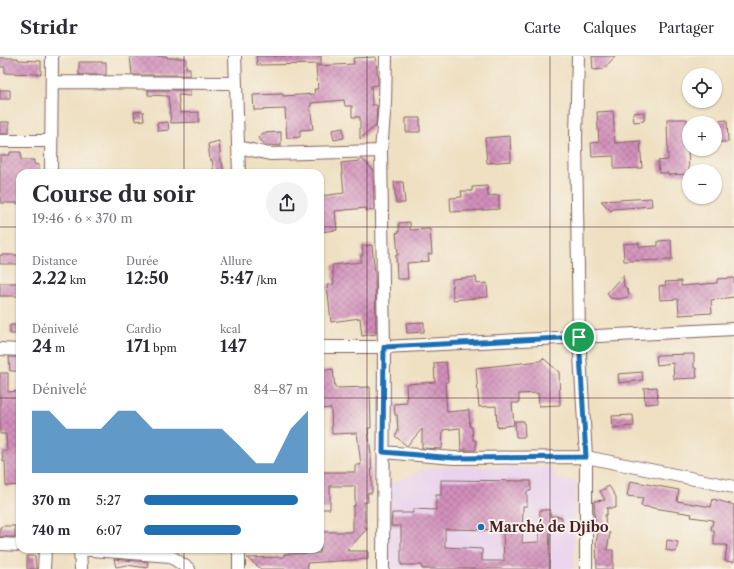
<!DOCTYPE html>
<html lang="fr">
<meta charset="utf-8">
<style>
body{margin:0;font-family:"Libre Caslon Text",serif;background:#f2f2f3;color:#2b2b33;height:100vh;display:flex;flex-direction:column;font-size:15px;white-space:nowrap}
*{box-sizing:border-box;margin:0}
p{font-size:13px;color:#7c7c81}
.icon{flex:none;width:22px;height:22px;fill:none;stroke:currentColor;stroke-width:2;stroke-linecap:round;stroke-linejoin:round}
.map{position:relative;flex:1;overflow:hidden}
.drawer{position:absolute;left:16px;top:113px;width:308px;height:384px;display:flex;flex-direction:column;background:#fff;border-radius:12px;box-shadow:0 1px 3px #0004}
.drawer>*{flex:none}
.buttons{position:absolute;left:682px;top:12px;display:grid;gap:8px}
.buttons a{display:grid;place-items:center;width:40px;height:40px;border-radius:50%;background:#fff;box-shadow:0 1px 3px #0004;font-size:20px}
.pin{position:absolute;display:grid;place-items:center;width:34px;height:34px;color:#fff;margin:-17px;border:2px solid #fff;border-radius:50%;box-shadow:0 1px 4px #0007}
.round{display:grid;place-items:center;flex:none;width:42px;height:42px;border-radius:21px;background:#f2f2f3}
.head{display:flex;align-items:center;justify-content:space-between;height:68px;padding:0 16px}
h1{font-size:22px;font-weight:800;line-height:30px}
.figures{display:grid;grid-template-columns:repeat(3,1fr);gap:6px;height:68px;padding:4px 16px}
.figures div{display:grid;align-content:center}
.figures b{font-size:17px;font-weight:800}
.figures small{font-size:11px;font-weight:400}
.figures p{font-size:11px}
.chart{height:112px;padding:8px 16px}
.chart p{display:flex;justify-content:space-between}
.chart svg{width:100%;height:72px;margin-top:4px;fill:#1f6fb2;opacity:.7}
ul{padding:0 16px;list-style:none;font-size:13px}
li{display:grid;grid-template-columns:64px 48px 1fr;align-items:center;height:30px}
li i{height:10px;border-radius:5px;background:#1f6fb2}
header{display:flex;align-items:center;gap:24px;box-sizing:border-box;height:56px;padding:0 20px;background:#fff;border-bottom:1px solid #e1e1e2}
header strong{font-size:19px}
nav{display:flex;gap:22px;margin-inline-start:auto;font-size:14px}
.map>svg:first-child{display:block}
.built{fill:#e9d2ee}
.building{fill:url(#building-cross-hatch);fill-rule:evenodd}
.lines{fill:none;stroke-linecap:round;stroke-linejoin:round}
.minor-casing{stroke:#846360;stroke-width:14}
.minor{stroke:#fff;stroke-width:12}
.route-casing{stroke:#fff;stroke-width:8}
.route{stroke:#1f6fb2;stroke-width:5}
.grid{fill:none;stroke:#4a1f2b;stroke-width:1;stroke-opacity:0.55}
.poi-dot{fill:#1f6fb2;stroke:#f7f3e8;stroke-width:1.5}
.labels{text-anchor:middle;dominant-baseline:central;stroke-width:4;stroke-linejoin:round;paint-order:stroke}
.poi-label{font-size:14px;font-weight:bold;fill:#4a1f2b;stroke:#f7f3e8;text-anchor:start}
</style>
<header>
<strong>Stridr</strong>
<nav><a>Carte</a><a>Calques</a><a>Partager</a></nav>
</header>
<div class="map">
<svg width="734" height="513" viewBox="0 0 734 513">
<defs>
<pattern id="building-cross-hatch" width="8" height="8" patternUnits="userSpaceOnUse"><rect width="8" height="8" fill="#d28fbb"/><path d="M0 0l8 8M0 8l8-8" fill="none" stroke="#ac7498"/></pattern>
</defs>
<rect width="100%" height="100%" fill="#f7f3e8"/>
<filter id="ink" filterUnits="userSpaceOnUse"><feTurbulence type="fractalNoise" baseFrequency=".025" numOctaves="2"/><feDisplacementMap in="SourceGraphic" scale="8" xChannelSelector="R" yChannelSelector="G"/><feConvolveMatrix kernelMatrix="1 2 1 2 8 2 1 2 1" color-interpolation-filters="sRGB"/></filter>
<filter id="wash" filterUnits="userSpaceOnUse"><feTurbulence type="fractalNoise" baseFrequency=".012" numOctaves="4" result="noise"/><feDisplacementMap in="SourceGraphic" scale="16" xChannelSelector="R" yChannelSelector="G"/><feGaussianBlur stdDeviation="0.9" result="paint"/><feColorMatrix in="noise" values="0 0 0 0 0 0 0 0 0 0 0 0 0 0 0 0 0 1.4 0 .05"/><feComposite in="paint" operator="in"/></filter>
<g filter="url(#wash)">
<rect width="100%" height="100%" fill="#efe0c2"/>
<path class="built" d="M435 411H551L558 424H576L574 513H386L388 429 426 413Z"/>
<g id="blocks">
<path class="building" d="M130 0H167V2H186V12H190V19H132Z
M256 0H321V8L257 9Z
M592 0H615L604 13 593 14Z
M376 1 378 29 371 30 372 49H377L376 70 374 71 360 83V61H352V50H345L344 44 311 47V50H310L313 73 300 74V81L287 82 285 53 254 54 253 39 283 38V40L315 38 314 33H318L316 10 354 8 353 2Z
M0 2H18V4L41 5V18L5 17V11H0Z
M79 6H106V19H79Z
M0 34H10V43H0Z
M148 34H190V40L178 39 180 57 199 56V66L171 67 168 40 148 39Z
M143 55 144 64 135 65 134 56Z
M613 55 615 87 640 85 642 112 614 113V100L592 101 591 87 599 86 597 56Z
M644 56V65L634 66 633 57Z
M406 62H420V76H406Z
M667 63H687L689 118 668 119V117H659L658 105 668 104Z
M727 64 728 86H715V65Z
M0 66H9V78H0Z
M168 66 169 74 158 75 157 67Z
M343 72 344 82 334 84 332 74Z
M281 76V90L266 89 258 82 263 77Z
M510 80 511 105 487 107 485 82Z
M219 85 221 106H222L224 117H214L212 104H210L208 88Z
M10 96H21V104H34V108L39 109V117H20V147H0V99H10Z
M362 103 373 114 374 154 367 155 366 152 335 155 337 174 320 176V140L344 137 341 107 359 105Z
M394 126H403L405 147H396Z
M487 130 488 140 499 139V153L451 156 450 142 462 141 461 135H472V131Z
M651 142 652 150 613 153 611 155 601 145Z
M410 166V174L430 173 432 198H428L429 205 407 207 408 223H397L396 199H398L396 177 399 176V167Z
M671 184 672 204 624 205 623 188 639 187V191L658 190V185Z
M372 189 375 217 376 278 362 280 360 262 331 266 327 229 334 228 332 209 361 206V199H363L362 190Z
M0 199H20V208H0Z
M623 219 624 230 628 234 629 239 627 241 619 243 610 242 607 237Z
M476 221 477 228 487 227 488 241 453 244 452 223Z
M734 222V241L711 244 712 257 679 259 678 243 660 244 659 230 666 229 665 226 681 225V230L717 227V223Z
M0 227H20V240H0Z
M424 266V276L407 277 406 267Z
M10 269H20V278H10Z
M694 298V312H696L697 322 674 323 673 307 657 309 656 299Z
M9 301H20V315H10Z
M543 302 559 316 560 349 539 350 538 337 519 338V347H512L514 369 497 371 496 350 479 351 476 312 540 305Z
M446 306 448 326H445L447 356 469 354 470 371H472L473 384H476V394H461L460 372 443 374 442 393 422 392V373L407 390 395 380 398 376 397 359H395L394 348 407 347 406 328 435 326 434 307Z
M333 313 335 332 370 331 371 372H368L371 399 372 437H367L368 446H364L365 471 367 473 346 495H368V503L307 507 308 513H261L247 502 284 501V498L320 497V476H353V450H355V430H330V453H320V416H355V409H361L357 377 332 378 331 352 320 353V315Z
M642 316 643 324 619 327 618 318Z
M0 317H8V336L20 335V429L6 430 5 405 3 406 2 395H7L6 378H0Z
M657 331 658 347 645 348 644 332Z
M633 359 634 370 613 372 612 360Z
M515 365H524L525 381H516Z
M441 424 531 425V435H527V450H523L522 487 539 486 540 454H550V460L562 461V471H550L549 513H422V509H401V470H391L392 457H413V453L436 454V439H441ZM445 473 503 474 504 505H482V493L445 491Z
M630 425 679 434 677 445 711 451 713 443 734 449V506L725 505 727 489H714V474H711L713 464 691 461 692 458 641 450 643 442 627 440Z
M609 430 616 441V452H607V458L605 459 606 476 610 477 607 494H613V513H597L596 486 599 473H595L594 445 605 444 600 435Z
M4 470H15V481H0V471Z
M667 484 678 486 676 496 666 494Z
M27 500H35L36 513H27Z
M114 503 148 506 147 512 127 509 116 511Z"/>
</g>
</g>
<g filter="url(#ink)">
<use href="#blocks" fill-opacity="0" stroke="#846360" stroke-width="1"/>
<g class="lines">
<g class="minor-casing">
<path id="minor" d="M235 0 239 117
M578 0 576 82 579 281 586 401V513
M52 26 236 27
M0 85H51
M238 91 270 98 381 95
M51 117 52 0
M320 291H384L734 273
M0 293 20 294
M383 396 454 402 586 401 734 431
M0 488 20 489
M44 513 45 493
M81 513 80 493 170 500 189 513
M239 513V493
M383 513 384 291 381 95 385 47 386 0"/>
</g>
<use href="#minor" class="minor"/>
</g>
</g>
<g class="lines" filter="url(#ink)">
<g class="route-casing">
<path id="route" d="M579 281 586 401 454 402 383 396 384 291Z"/>
</g>
<use href="#route" class="route"/>
</g>
<path class="grid" d="M184 0V117M367 0V513M550 0V513M0 171H20M320 171H734M0 342H20M320 342H734M184 493V513"/>
<circle class="poi-dot" cx="481" cy="471" r="4"/>
<g class="labels">
<g class="poi-label">
<text x="489" y="471">Marché de Djibo</text>
</g>
</g>
</svg>
<div class="buttons">
<a><svg class="icon" aria-label="locate" viewBox="0 0 24 24"><circle cx="12" cy="12" r="6"/><path d="M12 2v4M12 18v4M2 12h4M18 12h4"/></svg></a>
<a>+</a>
<a>−</a>
</div>
<div class="pin" style="left:579px;top:281px;background:#1e9e55"><svg class="icon" aria-label="arrive" viewBox="0 0 24 24"><path d="M6 21V4h12l-3 4 3 4H6"/></svg></div>
<section class="drawer">
<div class="head"><div><h1>Course du soir</h1><p>19:46 · 6 × 370 m</p></div><a class="round"><svg class="icon" aria-label="share" viewBox="0 0 24 24"><path d="M12 15V3M7 8l5-5 5 5M5 13v7h14v-7"/></svg></a></div>
<div class="figures">
<div><p>Distance</p><b>2.22<small> km</small></b></div>
<div><p>Durée</p><b>12:50</b></div>
<div><p>Allure</p><b>5:47<small> /km</small></b></div>
</div>
<div class="figures">
<div><p>Dénivelé</p><b>24<small> m</small></b></div>
<div><p>Cardio</p><b>171<small> bpm</small></b></div>
<div><p>kcal</p><b>147</b></div>
</div>
<div class="chart"><p><span>Dénivelé</span>84–87 m</p>
<svg viewBox="0 0 160 44" preserveAspectRatio="none"><path d="M0 44V6L10 6L20 17L30 17L40 17L50 6L60 6L70 17L80 17L90 17L100 17L110 17L120 27L130 38L140 38L150 17L160 6V44z"/></svg>
</div>
<ul>
<li><b>370 m</b>5:27<i style="width:94%"></i></li>
<li><b>740 m</b>6:07<i style="width:59%"></i></li>
</ul>
</section>
</div>
